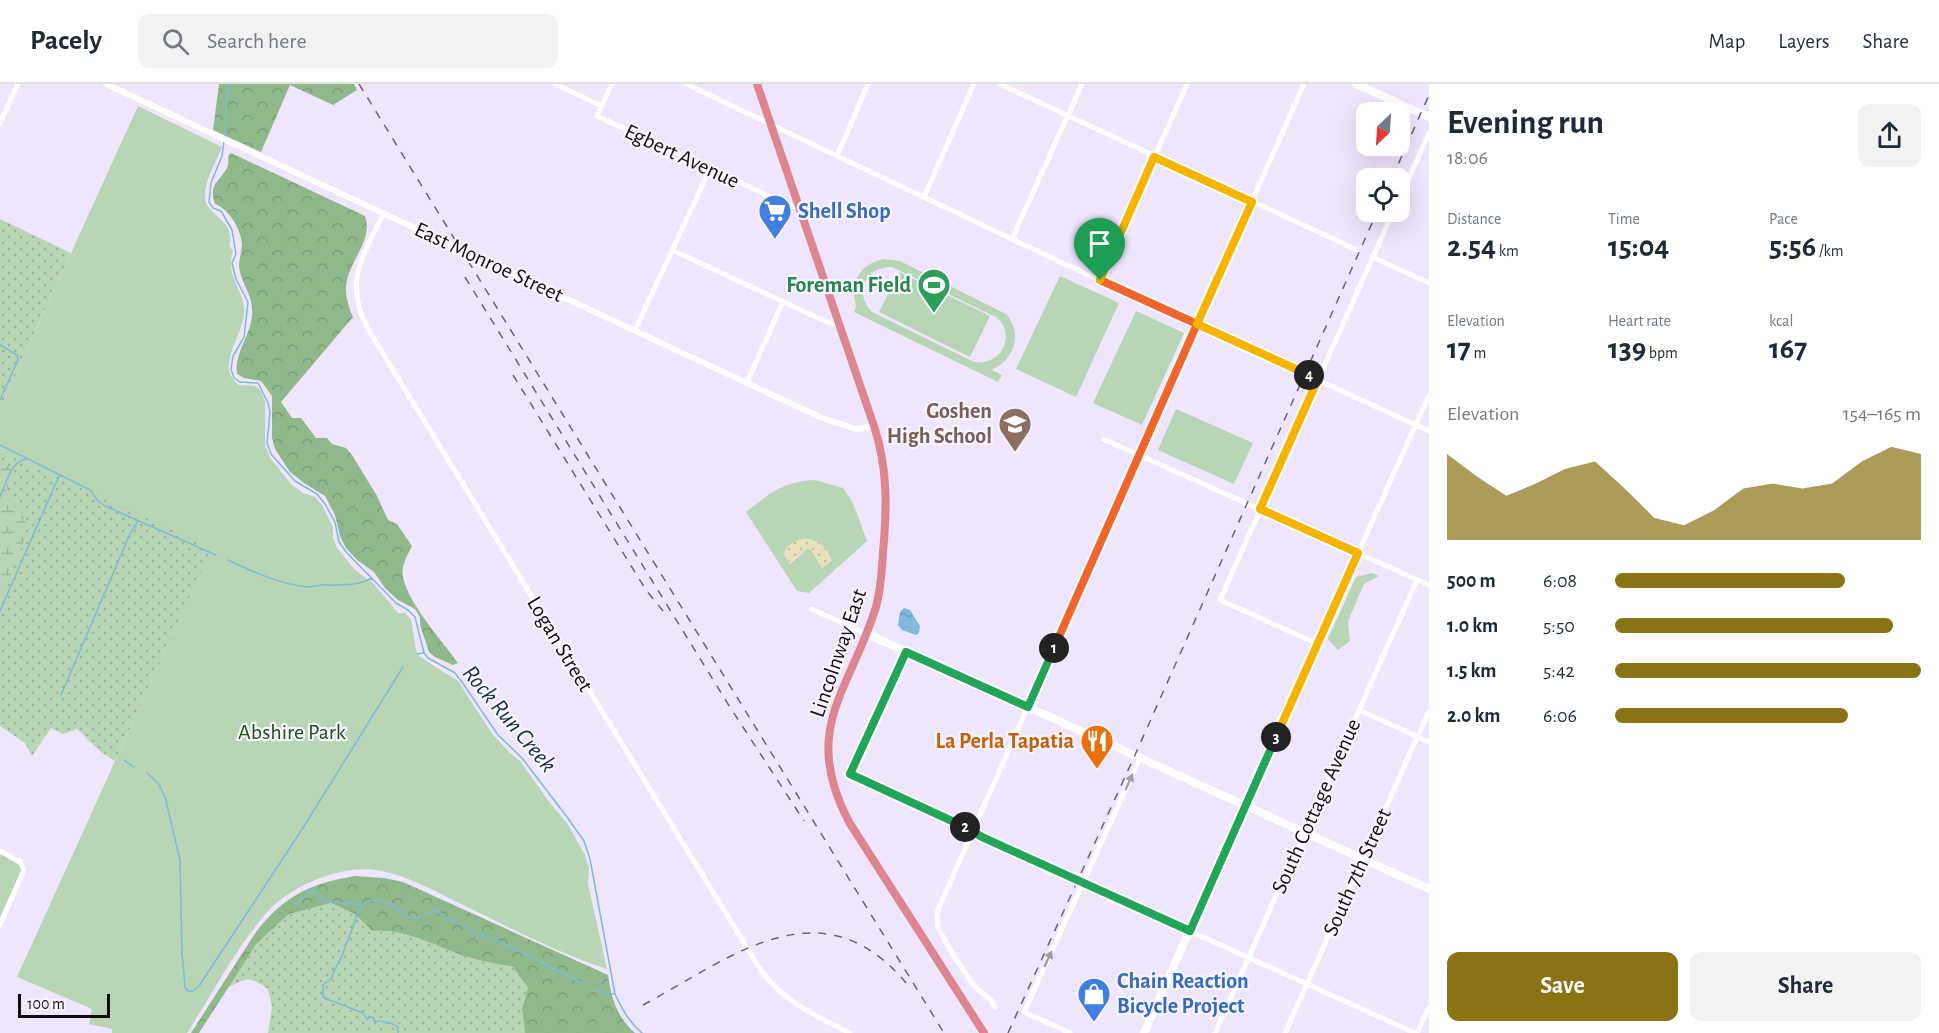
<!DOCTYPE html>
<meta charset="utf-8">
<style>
body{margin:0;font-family:"Alegreya Sans",sans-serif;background:#f2f2f3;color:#1f2937;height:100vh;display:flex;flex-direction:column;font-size:22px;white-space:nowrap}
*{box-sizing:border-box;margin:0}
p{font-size:20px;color:#747a83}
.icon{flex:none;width:33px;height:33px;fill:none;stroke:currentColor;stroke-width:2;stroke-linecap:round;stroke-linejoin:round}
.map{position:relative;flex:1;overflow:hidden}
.side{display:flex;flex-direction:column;background:#fff;width:510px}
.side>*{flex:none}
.needle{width:39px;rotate:205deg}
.tools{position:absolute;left:1356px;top:18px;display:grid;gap:12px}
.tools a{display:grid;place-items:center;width:54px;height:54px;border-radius:12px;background:#fff;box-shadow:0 6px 24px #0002;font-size:30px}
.scale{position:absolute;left:18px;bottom:15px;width:92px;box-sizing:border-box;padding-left:6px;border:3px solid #0f0c13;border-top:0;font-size:16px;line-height:21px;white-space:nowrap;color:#0f0c13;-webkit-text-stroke:4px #f9f5fe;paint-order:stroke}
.pin{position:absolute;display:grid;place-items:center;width:51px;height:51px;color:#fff;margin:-62px -26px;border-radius:50% 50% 50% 0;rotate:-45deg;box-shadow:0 0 6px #0007}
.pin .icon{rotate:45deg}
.km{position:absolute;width:30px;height:30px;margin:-15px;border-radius:50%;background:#222;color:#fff;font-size:16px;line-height:30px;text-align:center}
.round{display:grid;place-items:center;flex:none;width:63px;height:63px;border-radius:12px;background:#f2f2f3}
.head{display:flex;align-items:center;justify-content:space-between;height:102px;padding:0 18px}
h1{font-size:33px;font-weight:600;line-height:45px}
.stats{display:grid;grid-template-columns:repeat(3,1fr);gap:9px;height:102px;padding:6px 18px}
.stats div{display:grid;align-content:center}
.stats b{font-size:30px;font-weight:600}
.stats small{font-size:16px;font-weight:400}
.stats p{font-size:16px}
.chart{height:168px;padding:12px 18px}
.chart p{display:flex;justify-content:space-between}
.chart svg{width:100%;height:108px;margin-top:6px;fill:#8a7315;opacity:.7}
.action{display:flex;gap:12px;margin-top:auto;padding:12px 18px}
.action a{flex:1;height:69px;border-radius:12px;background:#8a7315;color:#fff;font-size:24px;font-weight:600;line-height:69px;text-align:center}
.action a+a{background:#f2f2f3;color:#1f2937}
ul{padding:0 18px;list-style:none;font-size:20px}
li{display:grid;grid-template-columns:96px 72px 1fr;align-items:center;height:45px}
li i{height:15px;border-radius:8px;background:#8a7315}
header{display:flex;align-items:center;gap:36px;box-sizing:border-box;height:84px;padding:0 30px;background:#fff;border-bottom:2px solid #e0e1e3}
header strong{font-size:28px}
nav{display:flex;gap:33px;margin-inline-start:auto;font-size:21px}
.search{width:420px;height:54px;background:#f2f2f3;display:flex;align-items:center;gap:15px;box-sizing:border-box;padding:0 21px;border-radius:12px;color:#747a83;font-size:22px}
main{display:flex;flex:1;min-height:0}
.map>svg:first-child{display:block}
.grass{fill:url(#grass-dots)}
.forest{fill:url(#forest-crowns)}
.wetland{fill:url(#wetland-marsh)}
.sand{fill:url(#sand-dots)}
.green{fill:#b8d6b5;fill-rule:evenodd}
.water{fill:url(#water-ripples)}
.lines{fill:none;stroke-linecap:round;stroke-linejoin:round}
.stream{stroke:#7ebadb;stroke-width:1.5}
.minor{stroke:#fff;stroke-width:5}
.tertiary{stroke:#fff;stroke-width:6}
.secondary{stroke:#fff;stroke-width:8}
.trunk{stroke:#de8690;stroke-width:8}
.rail{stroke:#6a6572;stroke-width:1.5;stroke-dasharray:8 8;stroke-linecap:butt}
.oneway{fill:#9f9ea1}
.split-1-casing{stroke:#fff;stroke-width:12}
.split-2-casing{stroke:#fff;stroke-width:12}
.split-3-casing{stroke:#fff;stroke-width:12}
.split-4-casing{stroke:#fff;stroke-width:12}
.split-5-casing{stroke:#fff;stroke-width:12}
.split-1{stroke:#f0652b;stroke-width:8}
.split-2{stroke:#22a559;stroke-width:8}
.split-3{stroke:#22a559;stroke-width:8}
.split-4{stroke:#f5b400;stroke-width:8}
.split-5{stroke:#f5b400;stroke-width:8}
.labels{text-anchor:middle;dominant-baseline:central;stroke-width:4.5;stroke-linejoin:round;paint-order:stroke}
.street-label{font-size:22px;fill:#0f0c13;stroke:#f9f5fe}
.shop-label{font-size:22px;font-weight:bold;fill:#366cbe;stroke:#f9f5fe;text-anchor:start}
.leisure-label{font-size:22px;font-weight:bold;fill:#27864d;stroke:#f9f5fe;text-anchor:end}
.education-label{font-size:22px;font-weight:bold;fill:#785e54;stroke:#f9f5fe;text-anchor:end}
.park-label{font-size:22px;fill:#185115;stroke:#f9f5fe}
.food-label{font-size:22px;font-weight:bold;fill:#c56008;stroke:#f9f5fe;text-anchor:end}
.water-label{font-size:24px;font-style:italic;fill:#132f3e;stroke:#f9f5fe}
</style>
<header>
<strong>Pacely</strong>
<div class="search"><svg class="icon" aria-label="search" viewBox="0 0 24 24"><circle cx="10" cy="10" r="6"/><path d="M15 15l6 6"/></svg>Search here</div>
<nav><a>Map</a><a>Layers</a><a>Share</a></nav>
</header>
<main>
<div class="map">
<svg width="1429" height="949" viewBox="0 0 1429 949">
<defs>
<pattern id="grass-dots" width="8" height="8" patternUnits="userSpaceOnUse" patternTransform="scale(1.5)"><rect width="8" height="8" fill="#b8d6b5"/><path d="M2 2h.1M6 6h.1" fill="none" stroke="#9db69b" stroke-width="1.8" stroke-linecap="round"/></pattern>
<pattern id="forest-crowns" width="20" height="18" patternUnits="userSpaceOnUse" patternTransform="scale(1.5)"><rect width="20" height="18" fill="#90b98b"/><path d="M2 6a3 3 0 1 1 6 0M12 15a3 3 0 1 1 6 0" fill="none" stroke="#7b9e77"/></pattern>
<pattern id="wetland-marsh" width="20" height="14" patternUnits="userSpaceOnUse" patternTransform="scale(1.5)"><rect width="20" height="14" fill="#b8d6b5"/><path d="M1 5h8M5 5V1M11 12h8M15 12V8" fill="none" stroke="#9db69b"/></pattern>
<pattern id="sand-dots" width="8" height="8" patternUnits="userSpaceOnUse" patternTransform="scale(1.5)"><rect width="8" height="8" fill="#eae0bb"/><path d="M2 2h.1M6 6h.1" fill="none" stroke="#c8bfa0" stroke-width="1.8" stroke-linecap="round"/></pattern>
<pattern id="water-ripples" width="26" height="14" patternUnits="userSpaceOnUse" patternTransform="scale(1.5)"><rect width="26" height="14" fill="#7ebadb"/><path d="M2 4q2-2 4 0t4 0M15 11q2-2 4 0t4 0" fill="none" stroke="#6c9fbb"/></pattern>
</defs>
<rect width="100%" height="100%" fill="#efe5fc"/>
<path class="grass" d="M0 135 71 169 0 325Z
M0 367 213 463 115 677 101 668 77 645 63 650 51 644 32 672 25 659 0 642Z
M331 819 355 830 372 847C408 844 437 864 471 874 484 878 499 880 513 883L528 904 522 925 525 949H268L272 923 268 905C249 892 247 894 227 904L257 859 289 830Z"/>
<path class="forest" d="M219 0H354L357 6 333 21 290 1 261 68 213 46Z
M231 69 365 132C373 155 352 174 347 196 344 209 348 221 353 233L281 318 292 334H301L316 354H327L332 360 346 364 352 371 377 412 388 436 397 440 412 462C407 472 401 481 403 493 408 519 442 557 458 579L453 581 435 573 429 568 420 541V533L415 525 398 516 385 504 374 488 357 476 346 464 340 452 335 431 325 412 304 399 290 388 275 365 272 354V312L261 297 244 294 237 290C234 269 250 253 252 232 254 214 244 204 240 188 237 178 242 170 242 160 241 145 229 125 215 120 208 100 219 98 227 84 229 80 228 74 229 70Z
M355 792 384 794 403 798 608 891C611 914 617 933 635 949H525L522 925 528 904 513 883C499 880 484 878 471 874 437 864 408 844 372 847L355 830 331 819 289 830 257 859 199 949H191L256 848C284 812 311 799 355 792Z"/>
<path class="wetland" d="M0 378 10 384 14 390 4 411 26 433 25 454 0 517Z"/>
<path class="sand" d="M800 455C817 454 827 461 832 477L822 485 811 466 807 465 792 476 791 480 784 471C785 462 792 458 800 455Z"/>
<path class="green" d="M138 22 222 63C216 78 204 97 205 114 206 131 237 137 229 162L233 167C224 193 247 208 244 231 241 254 215 284 239 301L255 302 261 307 265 318V362L270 374 291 400 303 409 315 413 322 421 333 443V453L337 464 355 486 374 500 398 529H405L411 535 416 566 420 573 458 597 493 651 510 669 520 677 550 719 567 739 585 771 589 783 588 800 607 885C558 869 511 844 465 822 436 808 408 791 376 786 341 781 292 801 268 827 236 863 213 909 187 949H112V945L89 940 92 925 17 893 212 464 0 367V325Z
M884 175 900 177 1006 230C1023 250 1015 275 992 286L1002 291 998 298 854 228C858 221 854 217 854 209 853 191 867 178 884 175ZM892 183 996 233C1017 251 1002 282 974 278L872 228C853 209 866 182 892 183Z
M899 188 990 232 970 273 879 228Z
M1060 192 1119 219 1076 313 1016 285Z
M1136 227 1184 249 1142 341 1093 319Z
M1176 325 1253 359 1234 400 1158 366Z
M815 396 843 404 853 419 867 457 809 509 797 507 746 428C771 409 781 398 815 396ZM804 455C819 456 827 462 832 477L822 484 811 466 807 465 790 480 784 471C786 461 794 456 804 455Z
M1372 489 1379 492 1364 500 1348 537 1350 557 1338 566 1328 555 1356 493Z
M0 769 18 780 22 785 0 833Z"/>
<path class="water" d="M904 524 910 526 920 542 919 549 916 551 902 546 898 541 900 528Z"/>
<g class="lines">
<path class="stream" d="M225 53 227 17 230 0
M224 57 222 72 211 99 209 118 213 124 221 127 232 146 236 170 232 179 236 195 248 218 244 253 233 272 231 285 234 294 240 298 258 299 268 319 270 328 267 359 271 370 295 397 317 410 325 420 335 438 339 458 347 469 396 519 408 526 415 533 424 569 428 574 455 589 462 598 498 651 522 674 567 733 584 757 590 775 615 910C622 925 629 938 642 949
M0 261 17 271 18 276 0 316
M0 361 90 406 98 417 105 422 216 471
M0 413C6 400 11 376 27 375
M228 476C253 488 280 500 308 503 315 503 320 500 326 501 341 501 358 502 372 494
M0 527 59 392
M417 570 423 569
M61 611 130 450 138 437
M124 676 134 683
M147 689 158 699 165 713 180 776 182 869 185 903 188 907H193L199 902 301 747 403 583
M295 822 310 807H314L322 815 327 817 361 821
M594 906 614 910
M398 949V943C391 938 381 937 374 937V934L371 933 367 935 363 929 327 915 323 913V901L332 894C334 884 340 878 343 869 346 861 348 855 351 848 355 840 355 833 359 826 365 811 385 816 395 823 400 826 404 832 410 833 420 835 427 829 436 826L448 835 524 869 584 900"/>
<path class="minor" d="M555 0 602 22
M612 0 597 32 788 121 800 124
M686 0 1056 176 1429 347
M1000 0 1355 165
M0 39 18 0
M837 72 868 0
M924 113 974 0
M1400 114 1429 49
M384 129C363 171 343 199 368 245L760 885C782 917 816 932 850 949
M1012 155 1082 0
M672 166 829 239 838 240
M1372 173 1429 199
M1100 196 1187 0
M635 246 710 85
M747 298 783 218
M1103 355 1429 501
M811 525 865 549
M1318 560 1220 516 1393 128
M906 568 850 690 964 742 982 753 1415 949
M1359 626 1429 658
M1245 721 1429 311
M0 767 20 778 24 786 0 841
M995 923 991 916 974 902 954 872 938 844 937 828 1304 0
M1070 949 1024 928 1140 674
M1215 949 1417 496
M1285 949 1429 627
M1417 949 1429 923"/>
<path class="tertiary" d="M106 0 822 334 856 345 874 342"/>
<path class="secondary" d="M1356 0 1429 33
M865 549 1429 805
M1144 949 1245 721"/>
<path class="trunk" d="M757 0 874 342C888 384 887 425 883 468 882 486 881 505 876 523 850 607 800 645 849 738L984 949"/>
<path class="rail" d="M359 0 944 949
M1392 94 1429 11
M465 193 728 620 804 737
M513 291 646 506 668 533
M643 921C731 874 821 797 907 900
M1008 949 1135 671 1377 128"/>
</g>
<defs><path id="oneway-solid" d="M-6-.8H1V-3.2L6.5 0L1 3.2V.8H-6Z" transform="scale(1.5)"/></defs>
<g class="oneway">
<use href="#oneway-solid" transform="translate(1129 698) rotate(-66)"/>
<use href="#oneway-solid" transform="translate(1048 875) rotate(-65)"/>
</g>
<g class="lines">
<g class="split-1-casing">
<path id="split-1" d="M1054 564 1197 240 1100 196"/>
</g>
<g class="split-2-casing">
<path id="split-2" d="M965 743 850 690 906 568 1028 623 1054 564"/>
</g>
<g class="split-3-casing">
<path id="split-3" d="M965 743 982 753 1190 847 1276 653"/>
</g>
<g class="split-4-casing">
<path id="split-4" d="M1276 653 1358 469 1260 425 1318 295 1309 291"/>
</g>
<g class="split-5-casing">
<path id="split-5" d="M1100 196 1154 73 1252 118 1197 240 1309 291"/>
</g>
<use href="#split-1" class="split-1"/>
<use href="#split-2" class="split-2"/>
<use href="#split-3" class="split-3"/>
<use href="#split-4" class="split-4"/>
<use href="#split-5" class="split-5"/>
</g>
<defs>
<g id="supermarket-pin" transform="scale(1.725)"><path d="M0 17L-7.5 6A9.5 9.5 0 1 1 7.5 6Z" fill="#3f7fe0" stroke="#f9f5fe"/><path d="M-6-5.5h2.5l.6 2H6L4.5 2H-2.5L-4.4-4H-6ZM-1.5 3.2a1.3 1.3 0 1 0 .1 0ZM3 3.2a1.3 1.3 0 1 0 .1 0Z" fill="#fff"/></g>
<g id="stadium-pin" transform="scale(1.725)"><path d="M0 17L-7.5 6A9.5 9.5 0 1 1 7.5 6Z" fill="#2e9e5b" stroke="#f9f5fe"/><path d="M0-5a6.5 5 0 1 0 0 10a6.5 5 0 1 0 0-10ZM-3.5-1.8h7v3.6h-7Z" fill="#fff"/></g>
<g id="school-pin" transform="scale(1.725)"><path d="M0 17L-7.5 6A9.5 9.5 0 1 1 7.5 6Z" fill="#8d6e63" stroke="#f9f5fe"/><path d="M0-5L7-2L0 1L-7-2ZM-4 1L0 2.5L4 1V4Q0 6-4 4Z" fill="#fff"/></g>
<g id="restaurant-pin" transform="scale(1.725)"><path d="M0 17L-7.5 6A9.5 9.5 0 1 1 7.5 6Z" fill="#e8710a" stroke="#f9f5fe"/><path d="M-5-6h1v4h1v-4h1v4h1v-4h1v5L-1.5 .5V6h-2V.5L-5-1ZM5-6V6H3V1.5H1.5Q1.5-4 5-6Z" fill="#fff"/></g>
<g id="shop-pin" transform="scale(1.725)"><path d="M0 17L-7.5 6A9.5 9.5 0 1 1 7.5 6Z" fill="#3f7fe0" stroke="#f9f5fe"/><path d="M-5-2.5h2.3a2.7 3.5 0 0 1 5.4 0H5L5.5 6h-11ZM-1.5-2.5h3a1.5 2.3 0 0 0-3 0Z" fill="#fff"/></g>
</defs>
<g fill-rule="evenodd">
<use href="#supermarket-pin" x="775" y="127"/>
<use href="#stadium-pin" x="934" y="201"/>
<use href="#school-pin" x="1015" y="340"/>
<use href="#restaurant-pin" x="1097" y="657"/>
<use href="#shop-pin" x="1094" y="910"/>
</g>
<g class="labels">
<g class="street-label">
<text transform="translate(682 72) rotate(25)">Egbert Avenue</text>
<text transform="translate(489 178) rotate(25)">East Monroe Street</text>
<text transform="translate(560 560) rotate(59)">Logan Street</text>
<text transform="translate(838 569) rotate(-71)">Lincolnway East</text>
<text transform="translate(1316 722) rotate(-66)">South Cottage Avenue</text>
<text transform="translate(1357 788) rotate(-66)">South 7th Street</text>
</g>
<g class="shop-label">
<text x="798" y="127">Shell Shop</text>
<text x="1117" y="897">Chain Reaction<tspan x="1117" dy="25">Bicycle Project</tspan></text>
</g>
<g class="leisure-label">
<text x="911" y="201">Foreman Field</text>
</g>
<g class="education-label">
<text x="992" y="327">Goshen<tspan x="992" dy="25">High School</tspan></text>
</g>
<g class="park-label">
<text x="292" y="648">Abshire Park</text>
</g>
<g class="food-label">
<text x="1074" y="657">La Perla Tapatia</text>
</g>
<g class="water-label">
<text transform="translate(509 635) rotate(50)">Rock Run Creek</text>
</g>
</g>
</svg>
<div class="tools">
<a><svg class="needle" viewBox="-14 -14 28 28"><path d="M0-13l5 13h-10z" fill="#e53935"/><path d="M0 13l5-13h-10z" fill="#747a83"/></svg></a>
<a><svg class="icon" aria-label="locate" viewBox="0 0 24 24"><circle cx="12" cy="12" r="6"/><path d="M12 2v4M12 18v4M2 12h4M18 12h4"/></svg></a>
</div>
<div class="scale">100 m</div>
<div class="pin" style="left:1100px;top:196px;background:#1e9e55"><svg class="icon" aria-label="arrive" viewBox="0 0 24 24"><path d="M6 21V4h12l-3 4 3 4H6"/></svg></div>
<b class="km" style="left:1054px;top:564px">1</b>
<b class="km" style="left:965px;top:743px">2</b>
<b class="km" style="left:1276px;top:653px">3</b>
<b class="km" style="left:1309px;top:291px">4</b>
</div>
<section class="side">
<div class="head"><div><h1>Evening run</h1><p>18:06</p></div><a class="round"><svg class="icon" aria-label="share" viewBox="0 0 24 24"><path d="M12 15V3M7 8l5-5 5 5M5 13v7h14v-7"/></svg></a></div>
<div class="stats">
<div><p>Distance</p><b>2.54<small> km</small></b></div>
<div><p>Time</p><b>15:04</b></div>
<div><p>Pace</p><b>5:56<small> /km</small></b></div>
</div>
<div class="stats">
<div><p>Elevation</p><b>17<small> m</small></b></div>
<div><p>Heart rate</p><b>139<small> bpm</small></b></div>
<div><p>kcal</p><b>167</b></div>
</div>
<div class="chart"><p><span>Elevation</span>154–165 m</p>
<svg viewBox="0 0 160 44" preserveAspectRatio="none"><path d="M0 44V9L10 18L20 26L30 21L40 15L50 12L60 23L70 35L80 38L90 32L100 23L110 21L120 23L130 21L140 12L150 6L160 9V44z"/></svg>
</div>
<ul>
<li><b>500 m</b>6:08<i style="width:75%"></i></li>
<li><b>1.0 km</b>5:50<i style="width:91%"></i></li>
<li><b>1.5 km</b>5:42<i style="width:100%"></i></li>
<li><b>2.0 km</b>6:06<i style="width:76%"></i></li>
</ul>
<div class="action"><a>Save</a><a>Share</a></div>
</section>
</main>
